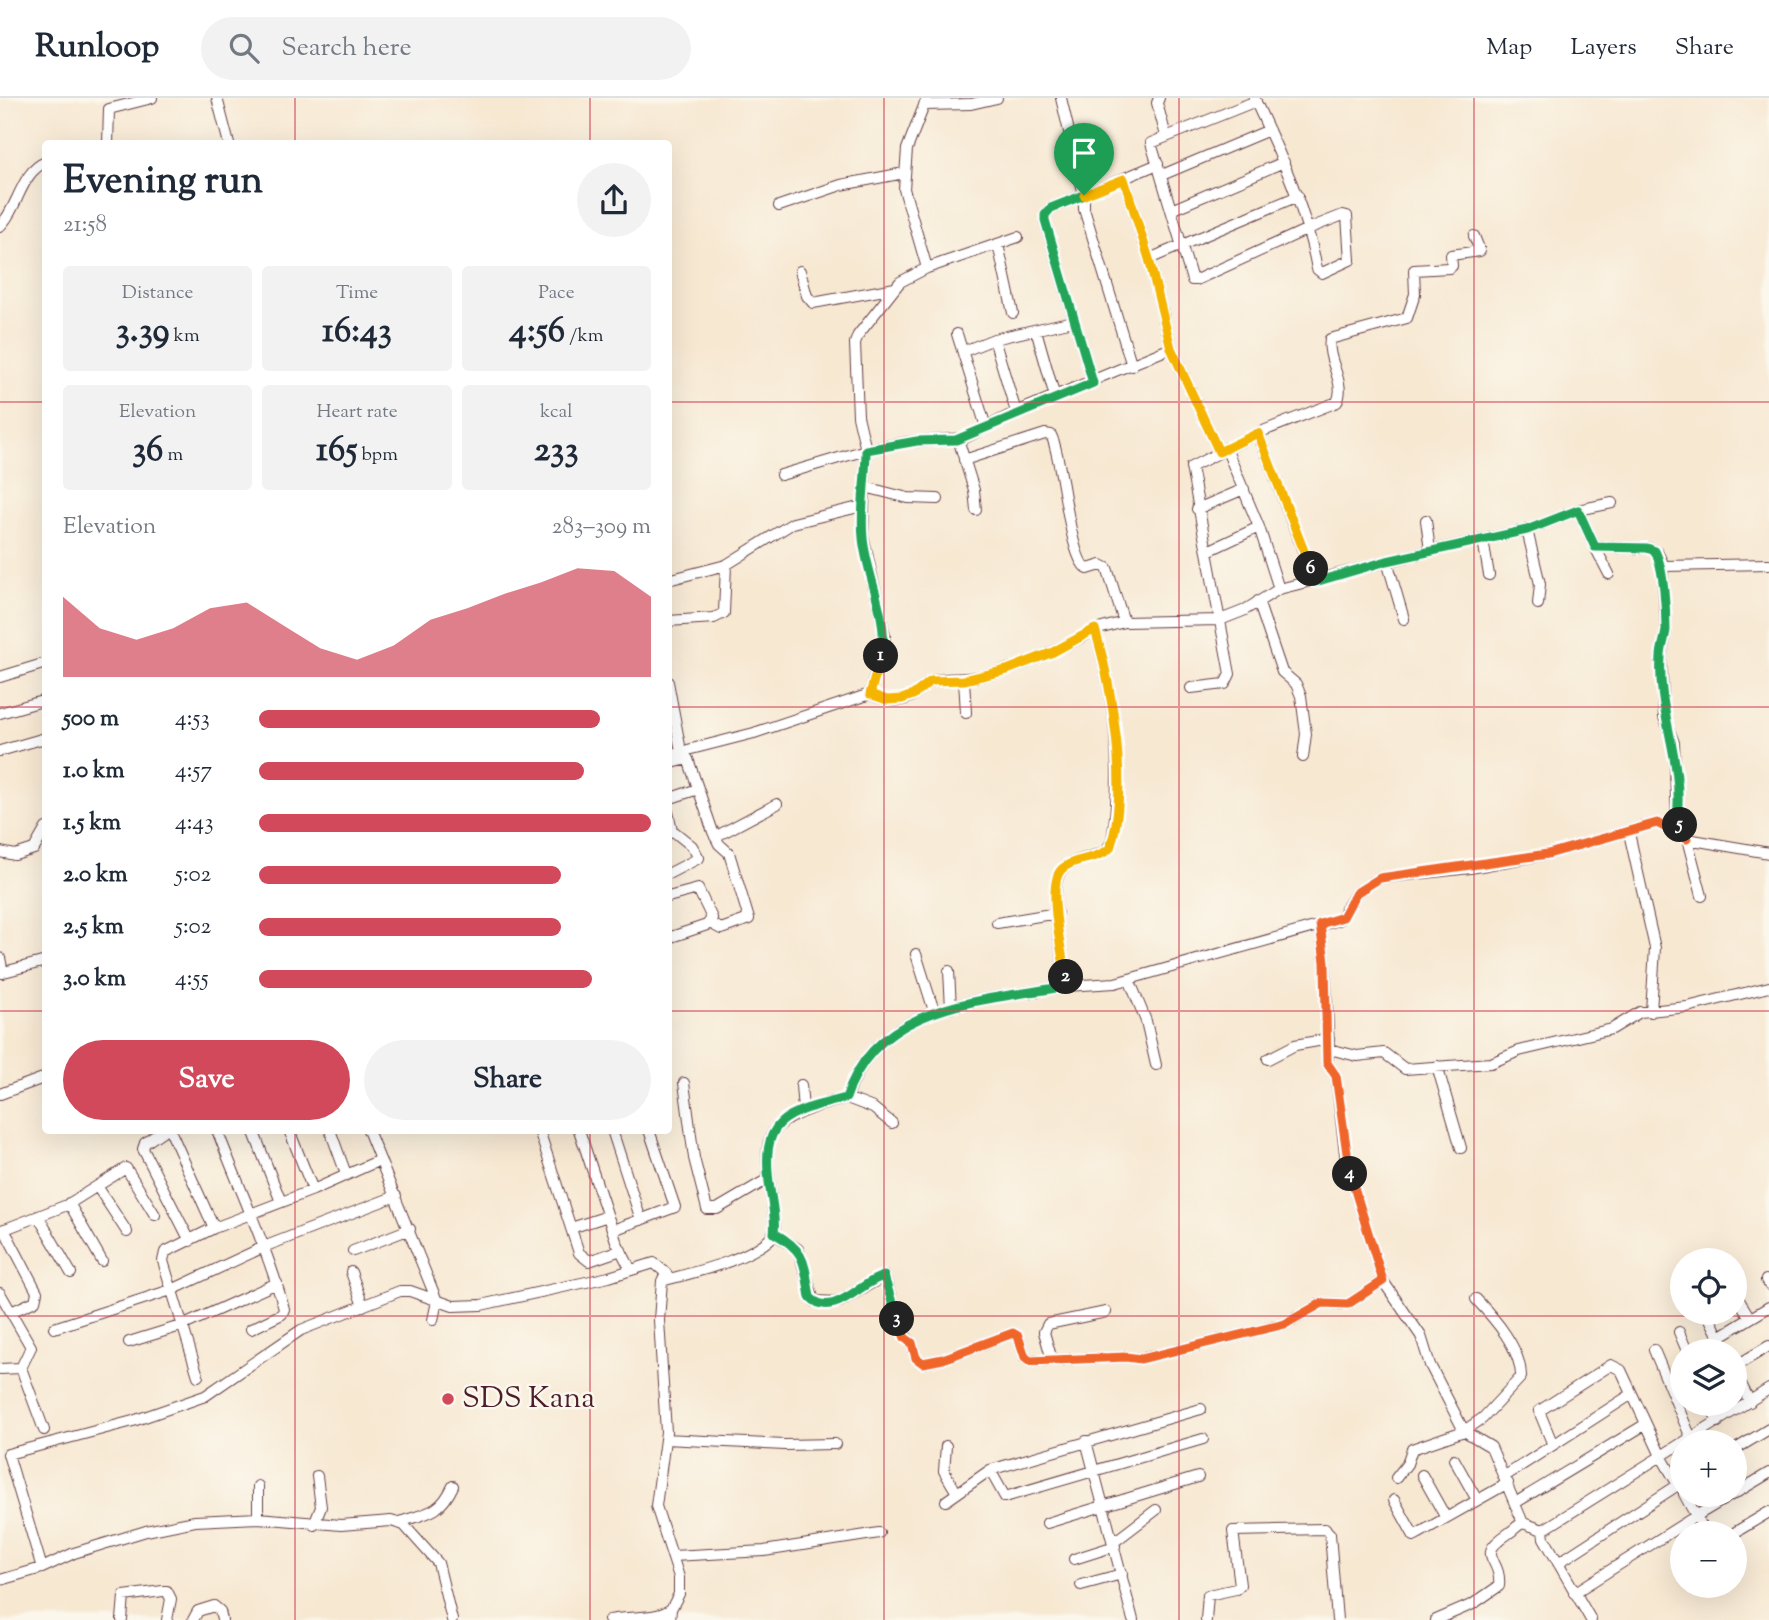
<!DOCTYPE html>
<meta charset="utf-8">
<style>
body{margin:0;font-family:"Sorts Mill Goudy",serif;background:#f2f2f3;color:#1f2937;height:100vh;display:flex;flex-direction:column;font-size:26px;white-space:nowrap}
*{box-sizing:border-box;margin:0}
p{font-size:23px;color:#747a83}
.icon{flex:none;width:38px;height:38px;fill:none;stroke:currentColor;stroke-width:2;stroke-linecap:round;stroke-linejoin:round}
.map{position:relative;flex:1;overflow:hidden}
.sheet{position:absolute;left:42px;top:42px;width:630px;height:994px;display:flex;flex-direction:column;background:#fff;border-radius:7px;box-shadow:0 7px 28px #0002}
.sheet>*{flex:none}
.tools{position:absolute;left:1670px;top:1150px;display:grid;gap:14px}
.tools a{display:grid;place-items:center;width:77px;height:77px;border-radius:50%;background:#fff;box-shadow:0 7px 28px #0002;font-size:35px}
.pin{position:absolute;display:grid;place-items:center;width:60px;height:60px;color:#fff;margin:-72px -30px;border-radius:50% 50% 50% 0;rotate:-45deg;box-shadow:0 0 7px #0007}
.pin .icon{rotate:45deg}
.km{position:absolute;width:35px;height:35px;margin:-18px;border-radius:50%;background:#222;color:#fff;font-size:19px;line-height:35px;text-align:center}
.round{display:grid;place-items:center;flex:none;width:74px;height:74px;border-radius:37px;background:#f2f2f3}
.overview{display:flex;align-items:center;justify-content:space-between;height:119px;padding:0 21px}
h1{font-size:38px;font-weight:700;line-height:52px}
.metrics{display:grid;grid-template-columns:repeat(3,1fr);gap:10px;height:119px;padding:7px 21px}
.metrics div{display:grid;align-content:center;border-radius:7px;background:#f2f2f3;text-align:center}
.metrics b{font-size:35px;font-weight:700}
.metrics small{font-size:19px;font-weight:400}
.metrics p{font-size:19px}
.chart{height:196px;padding:14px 21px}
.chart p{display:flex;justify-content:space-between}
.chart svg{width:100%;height:126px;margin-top:7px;fill:#d1495b;opacity:.7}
.primary-button{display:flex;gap:14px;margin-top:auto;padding:14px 21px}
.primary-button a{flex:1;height:80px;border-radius:42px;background:#d1495b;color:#fff;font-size:28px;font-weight:700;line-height:80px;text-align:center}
.primary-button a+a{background:#f2f2f3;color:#1f2937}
ul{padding:0 21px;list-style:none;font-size:23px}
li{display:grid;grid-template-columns:112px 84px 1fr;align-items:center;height:52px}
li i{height:18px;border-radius:9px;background:#d1495b}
header{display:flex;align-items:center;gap:42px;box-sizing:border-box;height:98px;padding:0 35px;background:#fff;border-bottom:2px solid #e0e1e3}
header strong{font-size:33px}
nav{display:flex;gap:38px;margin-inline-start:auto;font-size:24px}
.search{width:490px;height:63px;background:#f2f2f3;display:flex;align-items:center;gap:18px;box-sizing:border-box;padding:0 24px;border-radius:38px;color:#747a83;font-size:26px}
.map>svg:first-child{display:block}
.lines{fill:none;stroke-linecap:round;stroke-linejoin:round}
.minor-casing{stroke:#643d44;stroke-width:12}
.minor{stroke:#fff;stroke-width:10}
.split-1-casing{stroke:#fff;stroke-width:14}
.split-2-casing{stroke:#fff;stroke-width:14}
.split-3-casing{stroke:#fff;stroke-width:14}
.split-4-casing{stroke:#fff;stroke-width:14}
.split-5-casing{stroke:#fff;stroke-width:14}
.split-6-casing{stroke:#fff;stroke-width:14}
.split-7-casing{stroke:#fff;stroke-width:14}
.split-1{stroke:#22a559;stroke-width:9}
.split-2{stroke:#f5b400;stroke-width:9}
.split-3{stroke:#22a559;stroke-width:9}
.split-4{stroke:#f0652b;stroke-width:9}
.split-5{stroke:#f0652b;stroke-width:9}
.split-6{stroke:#22a559;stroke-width:9}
.split-7{stroke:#f5b400;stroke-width:9}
.grid{fill:none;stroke:#d1495b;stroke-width:2;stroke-opacity:0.55}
.poi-dot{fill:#d1495b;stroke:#fbf7ec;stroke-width:2.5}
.labels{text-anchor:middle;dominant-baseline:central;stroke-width:5;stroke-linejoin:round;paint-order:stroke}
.poi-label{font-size:30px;fill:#4a1f2b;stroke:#fbf7ec;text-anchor:start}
</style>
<header>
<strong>Runloop</strong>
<div class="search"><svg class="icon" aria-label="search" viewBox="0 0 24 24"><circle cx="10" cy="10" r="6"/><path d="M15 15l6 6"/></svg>Search here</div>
<nav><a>Map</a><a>Layers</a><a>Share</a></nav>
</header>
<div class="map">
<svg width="1769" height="1522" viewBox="0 0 1769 1522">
<rect width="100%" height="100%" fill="#fbf7ec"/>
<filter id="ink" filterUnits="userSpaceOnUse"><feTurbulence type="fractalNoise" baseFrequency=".0143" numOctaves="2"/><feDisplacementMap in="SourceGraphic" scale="14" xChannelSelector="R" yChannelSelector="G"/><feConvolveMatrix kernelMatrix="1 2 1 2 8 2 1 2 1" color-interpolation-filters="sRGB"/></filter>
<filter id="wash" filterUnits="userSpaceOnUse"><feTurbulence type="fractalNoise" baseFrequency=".00686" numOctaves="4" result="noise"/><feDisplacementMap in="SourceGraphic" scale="28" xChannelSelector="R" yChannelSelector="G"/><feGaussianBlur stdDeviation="1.57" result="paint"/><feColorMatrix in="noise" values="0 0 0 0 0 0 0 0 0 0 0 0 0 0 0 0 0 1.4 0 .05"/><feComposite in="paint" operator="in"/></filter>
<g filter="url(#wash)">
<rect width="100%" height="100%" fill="#f7e8d2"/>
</g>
<g filter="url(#ink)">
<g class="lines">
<g class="minor-casing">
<path id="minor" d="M217 0 229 46
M1061 0 1084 97 1158 66
M1159 0 1157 5 1166 38
M1254 0C1280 56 1306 110 1317 171L1322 175 1350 162 1347 118 1343 117 1310 130 1196 182H1192L1151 45 1256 3
M924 7 971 6 997 0
M108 46 109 11 152 0
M1162 77 1269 32
M1124 81 1149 161 1171 250 1219 354
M779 108 841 87 904 75
M1171 112 1284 64
M0 128C18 111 21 73 46 64
M998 146 1013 215
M1149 161 1298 98
M927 170 1018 139
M800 173 807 198 813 205 895 190
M1036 232 1055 299
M957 236 986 329
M994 241 1016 314
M964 253 994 241 1073 223
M1093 285 1045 123V117L1051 110 1084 97V111L1132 268
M1258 335 1315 484
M958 341 974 392 976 412
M1226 350 1259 429 1279 491
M964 362 1045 336 1051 337C1063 360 1069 465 1088 471L1101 467 1107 470 1124 524
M781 377 866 352 908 344 965 340 1016 314 1171 250
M865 389 908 400 938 401
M1197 411 1244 391
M1578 412 1595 449 1648 450 1657 454 1664 468 1769 466
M1426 422 1430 453
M1527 432 1540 486 1538 506
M1483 442 1489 477
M1595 449 1609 476
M1208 453 1259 429
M1387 463 1404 521
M1662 467 1666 533 1661 559 1664 619 1674 645 1677 723 1687 741 1702 798
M668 482 726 467 793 425 863 408
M1258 503 1282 574 1296 586 1301 598 1306 636 1303 659
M668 523 714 520 724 515 726 467
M1095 532 1124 524 1220 522 1243 513 1279 491 1430 453 1527 432 1578 412 1612 405
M0 579 46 565
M964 582 966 615
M668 584 681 653
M1191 590 1225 586 1230 576 1191 369 1258 335 1337 304C1347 285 1326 262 1330 241L1407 220 1415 196 1414 172 1449 170 1452 168 1451 157 1480 153 1474 138
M0 615 46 602
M0 653 45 640
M668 657 754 635 870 596
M668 666 688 661 713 734 719 746 729 755 749 821 721 831 710 825
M668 701 698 691
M668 714 672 732 668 736
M1629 735 1655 850 1651 914
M715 739 777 706
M0 754 15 757 34 751 46 730
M668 776 699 760 692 748 672 732
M668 799 698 791 712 820 707 827 668 840
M997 825 1057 815
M1320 826 1325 864 1329 951 1357 958 1384 955 1405 971 1491 965 1519 953 1612 931 1640 914 1687 909 1769 889
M916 856 934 913
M0 860 3 875
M949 873 951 910
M0 875 46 863
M1129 881 1146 923 1156 967
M1067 888 1115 885 1339 822 1356 795 1380 780 1470 770 1548 756 1657 725 1687 741 1769 755
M1329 951 1327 965 1336 978 1346 1064 1383 1183 1421 1238 1430 1267 1464 1333 1491 1349 1523 1425
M1268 961 1295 947 1329 941
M1437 968 1461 1050
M684 985 694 1060 707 1111H717L768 1081
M801 987 803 1012
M0 996 46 979
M847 1000 873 1010 892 1025
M164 1032 145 1045 143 1051 190 1143
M170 1032 214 1130
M217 1032C240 1092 267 1149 284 1211L282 1216 251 1231
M253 1032 281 1104
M289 1032 313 1092
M330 1032 346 1076
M368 1032 437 1203 433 1222
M539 1032 579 1155 589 1163 621 1152
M579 1032 616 1143 631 1172
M612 1032 641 1122
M97 1088 127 1134
M69 1105 102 1163
M38 1118 71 1175
M571 1130 608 1118
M4 1131 37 1194 35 1203 11 1214
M613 1132 675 1109 649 1032
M0 1133 67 1107 126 1070 155 1117
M773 1135 798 1151 814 1203 839 1204 884 1178C893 1199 894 1230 912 1245L916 1260 924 1265 943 1261 1013 1235 1018 1238 1025 1259 1030 1263 1126 1259 1141 1261 1285 1226 1322 1205 1348 1206 1383 1183
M353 1153 410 1131
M351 1174 363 1208
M1766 1182 1769 1187
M0 1195 31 1249 21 1270
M1736 1197 1750 1220
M1708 1217 1726 1253
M54 1230 174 1191 266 1148 396 1098
M1679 1234 1687 1253
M1719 1239 1769 1209
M129 1244 184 1227 277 1185
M1654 1252 1691 1340
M1052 1262 1044 1234 1048 1226 1106 1214
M1734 1269 1769 1248
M0 1271 21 1270 44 1332
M1734 1272 1750 1304
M198 1278 163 1163 165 1154 214 1130 313 1092 380 1062
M1710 1306 1718 1324
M665 1341 785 1347 835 1346
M1086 1343 1133 1522
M1684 1344 1769 1291
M1553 1347 1539 1313 1611 1267 1621 1272 1661 1358 1678 1387 1558 1465
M946 1348 944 1373 957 1395
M1734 1352 1769 1331
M1454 1361 1477 1402
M990 1372 1005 1399 1203 1341
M1422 1377 1446 1420
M1505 1378 1632 1296
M1396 1380 1407 1366 1412 1351 1464 1333 1483 1320 1521 1279C1521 1250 1494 1220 1476 1201
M258 1388V1420
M1684 1396 1696 1418 1733 1396
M1734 1396 1769 1375
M1394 1402 1414 1438 1508 1385
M946 1403 990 1372 1201 1311
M1515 1405 1646 1326
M399 1424C427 1415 440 1416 453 1388
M1047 1425 1198 1379
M314 1427 321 1409 317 1378
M1734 1435 1769 1414
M1114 1444 1156 1412
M673 1458 764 1453 879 1435
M1074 1461 1115 1448
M42 1470 8 1356 133 1323 205 1298 301 1232 400 1193H410L453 1208 481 1207 609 1179 654 1165 666 1175 662 1183
M0 1482 42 1470 74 1455 146 1433 195 1423 258 1420 341 1427 391 1423 404 1427 438 1465 452 1522
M1081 1487 1122 1476
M1574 1495 1696 1418 1706 1435
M122 1522 124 1498 163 1493H167L171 1501 167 1522
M193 1522 198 1513 214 1508 220 1513 222 1522
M609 1522C628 1518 657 1522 671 1511
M670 1522 671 1511 679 1496V1479L656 1408 666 1334 659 1222 662 1183C694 1174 750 1162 773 1138L775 1130C766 1041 746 1026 847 1000 876 903 985 903 1067 888 1064 865 1046 791 1061 773 1070 761 1094 760 1106 753L1112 743C1123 672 1115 600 1095 532 1058 552 1022 570 981 578 965 582 947 579 933 583 926 585 921 591 915 596 902 606 884 603 870 596L885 538 863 437 866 352 858 318 855 245 858 237 900 184 927 170 904 91 907 51 927 0
M1206 1522 1208 1497 1236 1491 1240 1487 1233 1433 1325 1431 1330 1436 1337 1522
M1436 1522 1473 1506 1499 1488C1502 1458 1473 1459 1509 1435 1515 1431 1517 1427 1523 1425L1543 1432
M1591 1522 1544 1440 1543 1432 1682 1345"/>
</g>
<use href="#minor" class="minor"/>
</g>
</g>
<g class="lines" filter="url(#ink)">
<g class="split-1-casing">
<path id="split-1" d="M881 558C891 526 866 476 863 440 860 411 866 381 866 352L917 343 956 342 1093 285 1045 122V117L1051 110 1084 97"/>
</g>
<g class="split-2-casing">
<path id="split-2" d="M881 558 870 596 887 602 902 601 913 597 931 583 964 582 1007 572 1053 554 1095 531C1112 589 1130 692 1110 750 1097 763 1073 759 1061 772 1046 788 1063 858 1066 879"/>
</g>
<g class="split-3-casing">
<path id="split-3" d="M897 1221 884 1178C862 1182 833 1223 810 1199 804 1164 806 1153 774 1135 776 1121 772 1105 770 1091 759 1020 785 1015 846 1000 876 904 985 903 1068 888L1066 879"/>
</g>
<g class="split-4-casing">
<path id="split-4" d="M897 1221 905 1240 912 1245 916 1260 923 1265 943 1261 1013 1235 1018 1238 1025 1259 1030 1263 1126 1259 1141 1261 1285 1226 1322 1205 1348 1206 1383 1183 1350 1076"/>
</g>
<g class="split-5-casing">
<path id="split-5" d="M1350 1076 1336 978 1327 965 1325 864 1320 826 1343 819 1356 795 1380 780 1548 756 1657 725 1687 741 1680 727"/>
</g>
<g class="split-6-casing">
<path id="split-6" d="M1311 471 1315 484 1387 463 1527 432 1578 412 1595 449 1647 450 1655 453C1664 470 1666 511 1666 532 1665 541 1661 550 1661 559 1657 614 1684 664 1677 719L1680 727"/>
</g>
<g class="split-7-casing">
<path id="split-7" d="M1084 97 1124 81 1149 161 1171 250 1219 354 1258 335 1311 471"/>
</g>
<use href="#split-1" class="split-1"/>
<use href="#split-2" class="split-2"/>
<use href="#split-3" class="split-3"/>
<use href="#split-4" class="split-4"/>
<use href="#split-5" class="split-5"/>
<use href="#split-6" class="split-6"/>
<use href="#split-7" class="split-7"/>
</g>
<path class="grid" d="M295 0V46M590 0V46M884 0V1522M1179 0V1522M1474 0V1522M0 304H46M668 304H1769M0 609H46M668 609H1769M0 913H46M668 913H1769M295 1032V1522M590 1032V1522M0 1218H1769"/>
<circle class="poi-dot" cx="448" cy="1301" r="7"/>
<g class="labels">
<g class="poi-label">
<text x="462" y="1301">SDS Kana</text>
</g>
</g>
</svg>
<div class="tools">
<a><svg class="icon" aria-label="locate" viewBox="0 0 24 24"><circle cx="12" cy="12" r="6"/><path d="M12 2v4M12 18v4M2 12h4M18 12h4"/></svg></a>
<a><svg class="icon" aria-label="layers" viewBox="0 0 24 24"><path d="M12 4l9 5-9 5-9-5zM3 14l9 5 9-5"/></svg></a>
<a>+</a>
<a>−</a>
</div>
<div class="pin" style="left:1084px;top:97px;background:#1e9e55"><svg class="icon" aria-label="arrive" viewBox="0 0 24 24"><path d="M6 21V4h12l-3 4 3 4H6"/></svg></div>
<b class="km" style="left:881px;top:558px">1</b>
<b class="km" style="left:1066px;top:879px">2</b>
<b class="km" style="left:897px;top:1221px">3</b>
<b class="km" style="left:1350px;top:1076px">4</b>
<b class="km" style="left:1680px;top:727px">5</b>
<b class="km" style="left:1311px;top:471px">6</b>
<section class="sheet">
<div class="overview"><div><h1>Evening run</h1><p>21:58</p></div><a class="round"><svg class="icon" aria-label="share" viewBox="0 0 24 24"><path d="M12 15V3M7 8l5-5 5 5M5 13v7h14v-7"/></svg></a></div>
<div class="metrics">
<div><p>Distance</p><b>3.39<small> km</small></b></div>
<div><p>Time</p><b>16:43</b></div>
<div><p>Pace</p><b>4:56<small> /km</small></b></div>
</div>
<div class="metrics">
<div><p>Elevation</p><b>36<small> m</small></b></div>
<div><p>Heart rate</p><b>165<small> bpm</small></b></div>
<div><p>kcal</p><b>233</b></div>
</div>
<div class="chart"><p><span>Elevation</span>283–309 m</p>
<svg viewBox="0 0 160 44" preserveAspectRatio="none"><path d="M0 44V16L10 27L20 31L30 27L40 20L50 18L60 26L70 34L80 38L90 33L100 24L110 20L120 15L130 11L140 6L150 7L160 16V44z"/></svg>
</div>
<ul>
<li><b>500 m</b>4:53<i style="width:87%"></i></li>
<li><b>1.0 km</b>4:57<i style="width:83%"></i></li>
<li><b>1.5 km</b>4:43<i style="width:100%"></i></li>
<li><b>2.0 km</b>5:02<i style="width:77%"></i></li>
<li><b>2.5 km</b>5:02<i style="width:77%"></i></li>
<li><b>3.0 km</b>4:55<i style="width:85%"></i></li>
</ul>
<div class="primary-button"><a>Save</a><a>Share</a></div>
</section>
</div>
